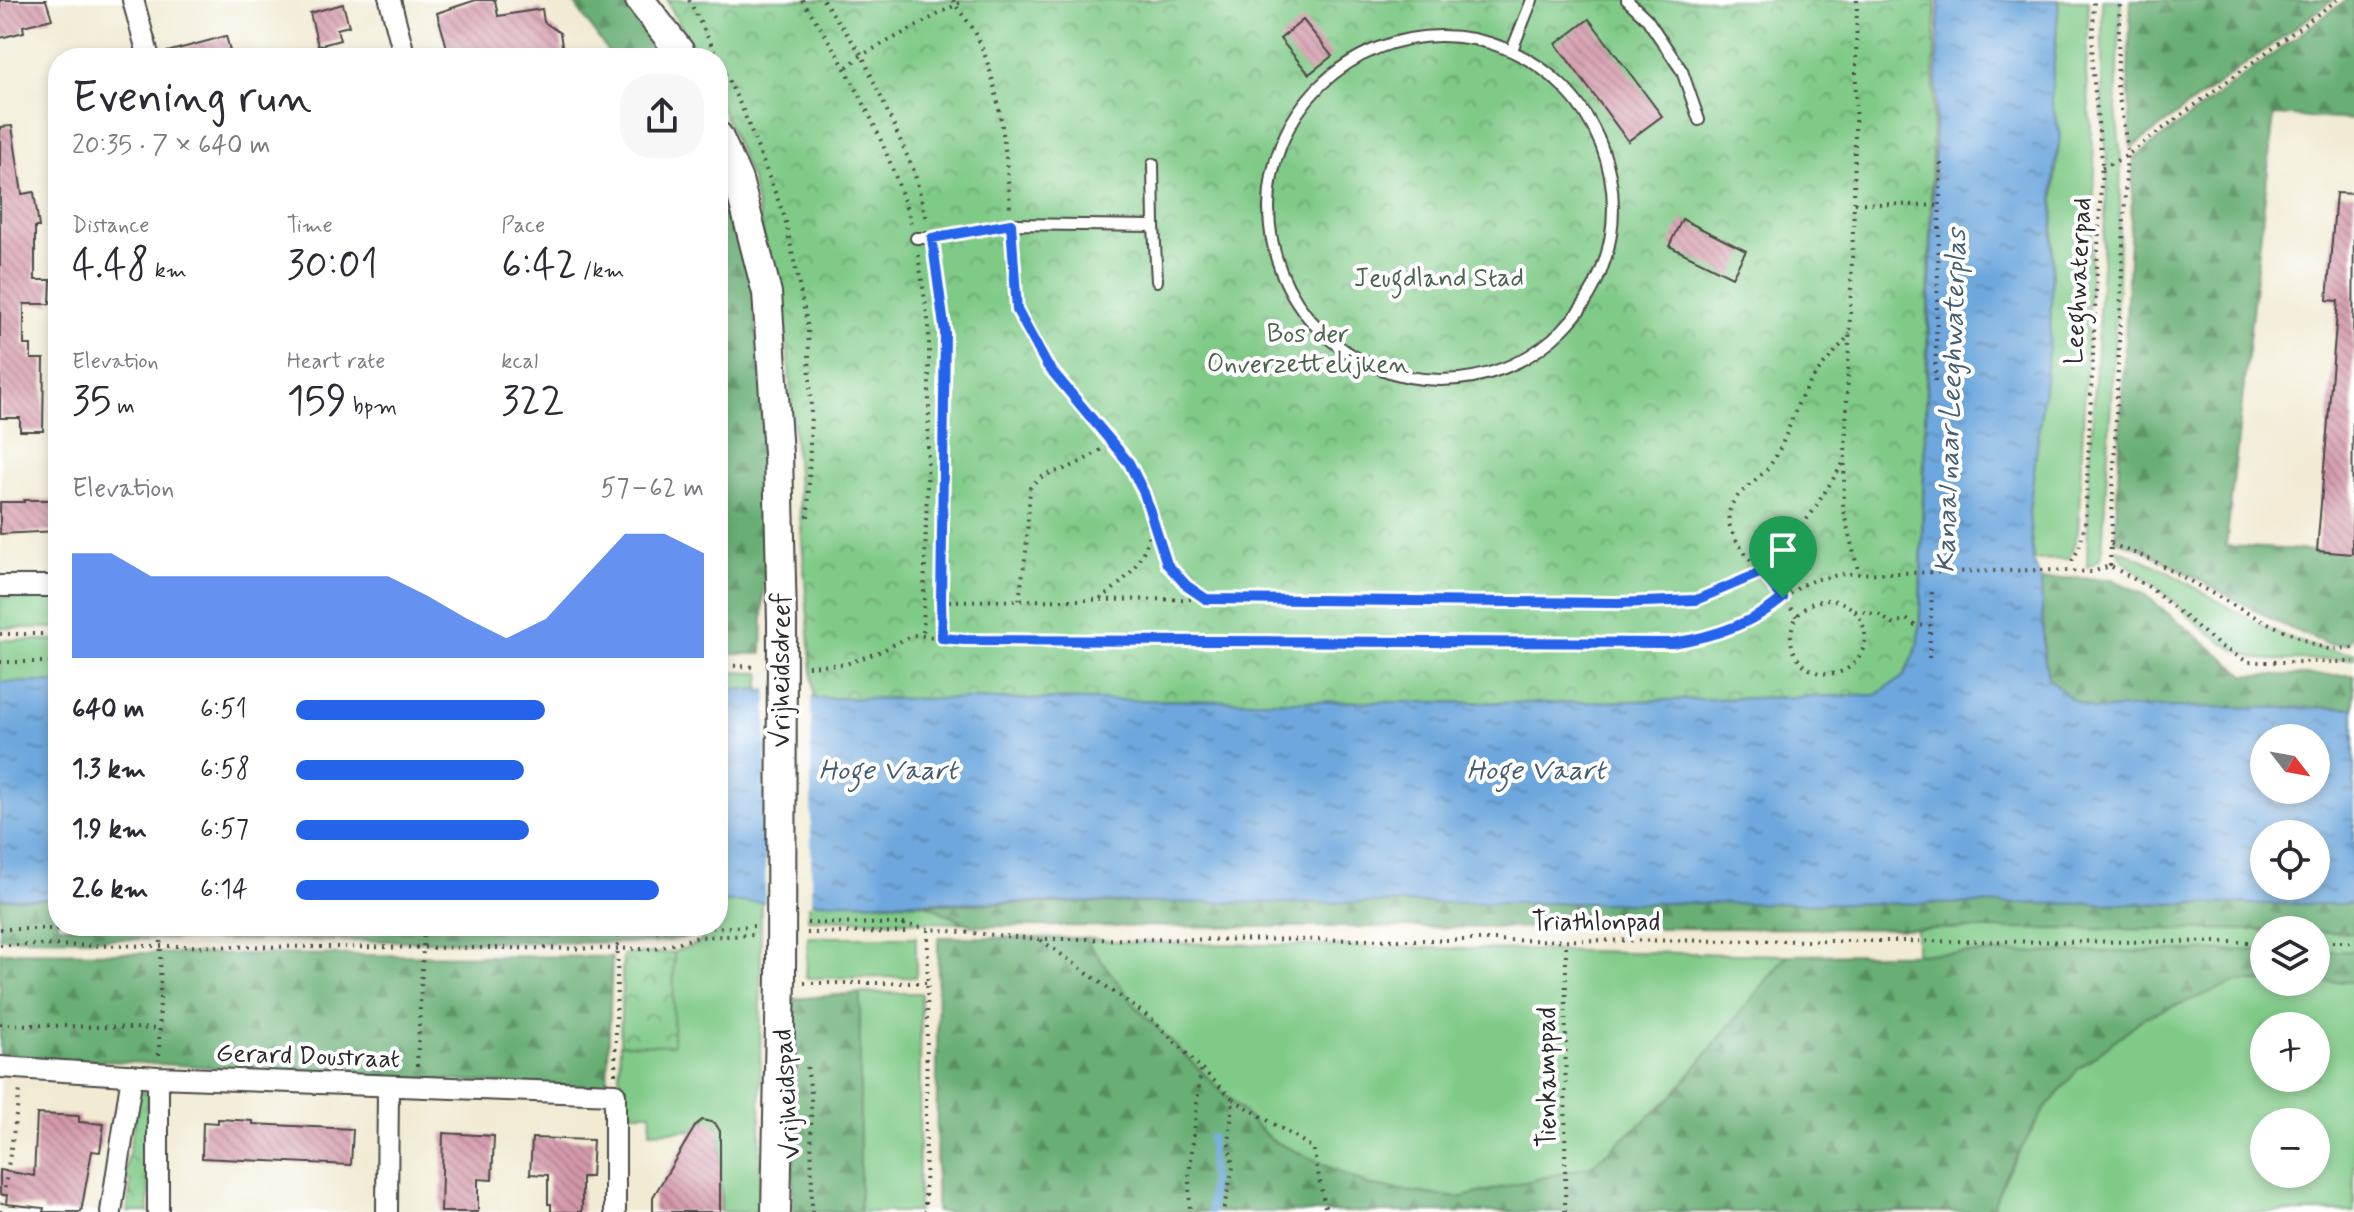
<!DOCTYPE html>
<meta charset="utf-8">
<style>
body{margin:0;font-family:Mynerve,sans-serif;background:#f7f7f7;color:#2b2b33;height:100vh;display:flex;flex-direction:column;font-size:30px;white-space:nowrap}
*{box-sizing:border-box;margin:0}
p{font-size:26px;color:#7c7c81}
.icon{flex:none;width:44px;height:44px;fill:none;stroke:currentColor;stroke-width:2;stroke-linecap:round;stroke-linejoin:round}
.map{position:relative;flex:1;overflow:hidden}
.drawer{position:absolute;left:48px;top:48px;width:680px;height:888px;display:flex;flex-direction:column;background:#fff;border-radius:32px;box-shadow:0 4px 12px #0003}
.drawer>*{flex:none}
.needle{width:52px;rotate:121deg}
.fabs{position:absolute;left:2250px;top:724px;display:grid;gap:16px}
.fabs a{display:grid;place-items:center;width:80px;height:80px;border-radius:50%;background:#fff;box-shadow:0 4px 12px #0003;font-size:40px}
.pin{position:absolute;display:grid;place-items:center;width:68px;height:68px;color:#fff;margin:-82px -34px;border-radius:50% 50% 50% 0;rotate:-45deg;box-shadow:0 0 8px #0007}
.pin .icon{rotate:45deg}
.round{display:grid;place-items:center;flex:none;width:84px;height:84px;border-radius:32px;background:#f7f7f7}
.summary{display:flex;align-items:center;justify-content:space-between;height:136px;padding:0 24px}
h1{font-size:44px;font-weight:600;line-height:60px}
.stats{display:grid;grid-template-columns:repeat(3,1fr);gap:12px;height:136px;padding:8px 24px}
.stats div{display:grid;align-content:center}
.stats b{font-size:40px;font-weight:600}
.stats small{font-size:22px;font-weight:400}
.stats p{font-size:22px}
.chart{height:224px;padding:16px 24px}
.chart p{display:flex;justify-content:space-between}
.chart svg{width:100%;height:144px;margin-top:8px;fill:#2563eb;opacity:.7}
ul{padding:0 24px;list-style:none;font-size:26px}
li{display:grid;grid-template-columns:128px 96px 1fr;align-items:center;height:60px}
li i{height:20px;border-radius:10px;background:#2563eb}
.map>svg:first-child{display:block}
.grass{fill:#80ca88;stroke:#567a5a;stroke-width:2;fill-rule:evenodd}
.forest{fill:url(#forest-firs);stroke:#4a6c50;stroke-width:2}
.park{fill:url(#park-crowns);stroke:#567a5a;stroke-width:2}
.water{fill:url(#water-ripples);stroke:#4c6984;stroke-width:2;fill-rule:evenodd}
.pier{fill:#f1ebd4}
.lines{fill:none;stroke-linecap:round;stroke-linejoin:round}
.stream{stroke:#6da7dd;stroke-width:7}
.building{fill:url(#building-back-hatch)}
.lane-casing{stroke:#494844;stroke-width:14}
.street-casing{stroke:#494844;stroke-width:24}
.secondary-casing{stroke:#494844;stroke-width:32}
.path{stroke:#494844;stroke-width:4;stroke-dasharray:2 6;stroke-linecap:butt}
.lane{stroke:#fff;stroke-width:10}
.street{stroke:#fff;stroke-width:20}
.secondary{stroke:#fff;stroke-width:28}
.secondary-bridge-casing{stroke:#494844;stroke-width:32;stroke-linecap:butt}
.secondary-bridge{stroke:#fff;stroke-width:28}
.route-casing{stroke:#fff;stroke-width:16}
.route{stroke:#2563eb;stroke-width:10}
.labels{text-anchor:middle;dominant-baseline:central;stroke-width:8;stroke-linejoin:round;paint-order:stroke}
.park-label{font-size:26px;fill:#49634c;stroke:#fff}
.street-label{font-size:26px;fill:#2b2b2b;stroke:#fff}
.water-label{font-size:28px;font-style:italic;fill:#455d72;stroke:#fff}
</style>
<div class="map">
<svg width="2354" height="1212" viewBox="0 0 2354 1212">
<defs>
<pattern id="forest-firs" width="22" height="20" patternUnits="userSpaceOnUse" patternTransform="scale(2)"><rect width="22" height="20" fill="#68ae74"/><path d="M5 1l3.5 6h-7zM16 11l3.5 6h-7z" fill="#568e5f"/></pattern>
<pattern id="park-crowns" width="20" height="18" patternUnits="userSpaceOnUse" patternTransform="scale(2)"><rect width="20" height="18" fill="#80ca88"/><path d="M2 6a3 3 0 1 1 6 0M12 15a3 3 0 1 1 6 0" fill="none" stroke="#69a46f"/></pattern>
<pattern id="water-ripples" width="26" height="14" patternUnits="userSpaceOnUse" patternTransform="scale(2)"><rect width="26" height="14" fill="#6da7dd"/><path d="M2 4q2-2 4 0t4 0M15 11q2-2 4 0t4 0" fill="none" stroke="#5a88b3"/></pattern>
<pattern id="building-back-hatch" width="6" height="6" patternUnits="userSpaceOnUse" patternTransform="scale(2)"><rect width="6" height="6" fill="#d397a9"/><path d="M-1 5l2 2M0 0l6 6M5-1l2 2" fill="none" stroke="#ab7b8a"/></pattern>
</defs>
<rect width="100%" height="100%" fill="#fff"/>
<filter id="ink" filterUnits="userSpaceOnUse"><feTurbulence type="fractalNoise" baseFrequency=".0125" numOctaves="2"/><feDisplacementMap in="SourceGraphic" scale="16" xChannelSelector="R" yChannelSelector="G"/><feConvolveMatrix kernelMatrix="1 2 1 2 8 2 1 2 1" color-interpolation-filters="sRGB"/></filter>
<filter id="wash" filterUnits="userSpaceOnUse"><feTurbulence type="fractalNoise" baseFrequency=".006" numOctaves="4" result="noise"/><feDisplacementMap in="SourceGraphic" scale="32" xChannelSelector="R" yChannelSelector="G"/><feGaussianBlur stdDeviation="1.8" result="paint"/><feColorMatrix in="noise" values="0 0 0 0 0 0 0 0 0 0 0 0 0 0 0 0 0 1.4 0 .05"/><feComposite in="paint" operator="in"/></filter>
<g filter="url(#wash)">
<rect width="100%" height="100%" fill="#f1ebd4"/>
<path class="grass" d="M2059 0H2089L2086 74 2095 169 2078 533 2069 559 2033 560 2029 512 2050 337 2055 177 2060 134 2051 100Z
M2102 0H2121L2116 108 2121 159 2118 279 2102 554 2098 561 2087 567 2089 476 2108 168 2102 112Z
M2117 549C2132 555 2148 561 2162 569 2214 596 2297 656 2354 652V658C2333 659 2272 663 2255 658 2216 645 2187 613 2156 586 2144 575 2122 565 2117 549Z
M0 597 58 598V628H0Z
M0 640H58V682H0Z
M718 672 761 673 759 690 718 689Z
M809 901 926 904 964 923 808 919Z
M722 902H761L760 1212H721L720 1139 717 1126 703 1120 693 1130 650 1132 651 1113H625L626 1091 619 1076 623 955 671 953 699 943 709 926H718V909Z
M2354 915V1212H1916V918ZM2264 930H2316V982H2264ZM2264 1026H2316V1078H2264ZM2264 1122H2316V1174H2264Z
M808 937H916V977L806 978Z
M1084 938 1121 942 1787 955 1671 1098 1591 1166 1458 1198 1370 1186 1271 1140 1139 1010Z
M860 993H921L918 1212H860Z"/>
<path class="forest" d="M572 0H624L660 58H612Z
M2131 0H2333L2131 148 2128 74Z
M2346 0H2354V120L2274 115 2226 546 2354 553V632L2348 644H2327L2283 625 2138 547 2115 540 2134 158Z
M718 155 750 259 767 442 762 654H718Z
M2061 578 2112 579 2144 594 2245 675H2354V708L2144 707 2094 710 2071 699 2048 678 2044 656 2041 581Z
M0 899H58V926H699L689 937 653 943 0 938Z
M1276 902 2354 904V933L2316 932V930L972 926 926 904Z
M938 937 1084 938 1139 1010 1271 1140 1370 1186 1458 1198 1591 1166 1671 1098 1787 955 2264 950V982H2316V951H2354V982H2238L2145 1017 2078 1069 2043 1112 2005 1176 1991 1212H936Z
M0 952 612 957 607 1087 530 1085 0 1055Z
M860 993V1212H793L794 999Z"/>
<path class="park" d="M667 0H1936L1919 643 1903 677 1876 695 1554 703 814 698 787 343 751 179 718 100V58H697Z
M674 952 673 1045 620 1044 623 955Z
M143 1092 148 1094 149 1212H127L131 1181 124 1180 139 1093Z"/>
<path class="water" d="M1939 0H2059L2051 100 2060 134 2054 180 2050 337 2029 512 2033 560 2041 581 2044 656 2048 678 2071 699 2094 710 2144 707 2354 708V904L718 902V689L765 690 795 698 1554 703 1875 695 1903 677 1919 643ZM2264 738H2316V790H2264ZM2264 834H2316V886H2264Z
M0 682H58V899L0 898Z"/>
<path class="pier" d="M767 686 795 694H811V905L765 906Z"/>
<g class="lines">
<path class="stream" d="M1211 1212V1137"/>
</g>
<g id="blocks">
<path class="building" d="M0 0H46L52 19 23 26 24 32 0 38Z
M476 0H495L498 16 542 9 544 22 560 33 564 58H450L437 13Z
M343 4 349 26 337 29 340 40 318 46 310 13Z
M1589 19 1662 116 1628 141 1556 44Z
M1303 20 1332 56 1309 74 1280 39Z
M226 36 232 58H168L167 52Z
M12 126 22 194 34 192 39 227H35V280H51L50 304H24V345H31V359H44L43 431H20V418H0V127Z
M2336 193 2354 194 2352 554 2317 551 2338 301 2327 300Z
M1682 219 1746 251 1732 277 1669 246Z
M24 500H58V531L0 534V502H24Z
M37 1114 79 1116V1122L104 1124 100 1152 92 1151 81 1212H43L44 1208 6 1204 7 1195 0 1194V1170L34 1176Z
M218 1119 253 1121V1124L353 1129 351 1165 202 1158 203 1122 218 1123Z
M702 1120 715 1123 720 1131V1212H653V1197L696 1125Z
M443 1133 494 1136 492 1180 478 1179V1212H441Z
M532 1138 593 1140 591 1177H582V1212H551V1204H548V1175L530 1174Z"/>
</g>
</g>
<g filter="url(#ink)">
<use href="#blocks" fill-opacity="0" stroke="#494844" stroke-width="2"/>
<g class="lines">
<g class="lane-casing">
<path id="lane" d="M1627 0 1647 19 1682 71 1699 120
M1269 208a172 172 0 1 1 344 0a172 172 0 1 1-344 0Z
M1512 50 1532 0
M1154 226 1157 281
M916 238H932L1011 224 1154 226 1153 164"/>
</g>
<g class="street-casing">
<path id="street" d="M133 0 149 58
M390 0 405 58
M0 586H58
M0 1067 158 1077 615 1094V1212
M158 1077V1212
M111 1212 132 1075
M387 1212 388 1086"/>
</g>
<g class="secondary-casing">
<path id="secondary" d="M640 0 680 52
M718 136 738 180 767 293 778 454 782 622
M776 1212 781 977"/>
</g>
<path class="path" d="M689 0 718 58
M802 0C851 71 886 140 911 223
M823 0 862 55 914 171 927 221
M953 0C959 13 971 23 977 36 1001 89 1006 150 1010 207
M1857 0 1854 203 1843 510 1859 574
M718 59 742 108 785 218 808 328 811 408 808 518
M847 67 862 55 965 0
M2102 168 2126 156 2337 0
M1855 203 1940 206
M1012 240 1017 310 1047 365 1129 463 1144 493 1167 564 1187 586 1204 597
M934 253 945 333 941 601 942 638
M918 255 929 326V413L923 636
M1935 381 1941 160
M2111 544 2152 560 2251 615 2315 645 2329 649 2353 648 2354 645
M2072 561 2079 548 2085 525 2102 161 2092 63 2094 0
M2110 566 2127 146 2117 85 2120 0
M1100 599C1129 579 1142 562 1152 528
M1019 600 1026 552 1030 488C1040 473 1055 473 1070 467 1085 460 1098 452 1111 443
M1791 637a37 37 0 1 1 74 0a37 37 0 1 1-74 0Z
M941 601 1206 599 1618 603 1696 600 1762 572 1787 546 1813 511 1845 460
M1855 610 1879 615 1893 624 1906 619 1915 625 1930 626
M1797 616C1781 595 1732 546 1729 522 1725 498 1753 485 1767 469 1786 446 1790 417 1804 392 1816 371 1835 353 1850 334
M0 634H58
M1929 658 1932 592
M0 662H58
M718 665 755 667
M808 666 846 664 879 652 913 635 965 640 1672 643 1720 634 1771 608 1802 585 1814 580 1843 574 2044 570 2092 572 2110 566 2149 587 2220 646 2248 662H2354
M807 923 904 924 928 929 1039 939 2264 942
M0 929H424L618 932 755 926
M807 933 905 932 904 924
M1041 940 1153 1020 1201 1068 1189 1178 1190 1212
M2316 942H2354
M0 945 655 949 698 937 754 935
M804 983H926
M0 1024 159 1029
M159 1055 161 929
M417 1066 424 929
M807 1067 811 1093 812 1212
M1202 1069 1233 1099 1229 1145 1233 1167 1223 1212
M615 1074 618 932
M1233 1099 1313 1148 1326 1212
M1 1212 20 1090
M925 1212 928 929
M1565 1212 1566 941"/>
<use href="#lane" class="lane"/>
<use href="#street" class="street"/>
<use href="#secondary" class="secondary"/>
<g class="secondary-bridge-casing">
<path id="secondary-bridge" d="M781 977 782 622"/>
</g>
<use href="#secondary-bridge" class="secondary-bridge"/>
</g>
</g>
<g class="lines" filter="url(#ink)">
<g class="route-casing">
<path id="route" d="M1011 224 1017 310 1047 365 1129 463 1144 493 1167 564 1187 586 1206 599 1618 603 1696 600 1762 572 1783 598C1751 625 1713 637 1672 643L965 640 942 638 941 601 945 333 932 238Z"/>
</g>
<use href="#route" class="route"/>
</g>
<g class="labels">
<g class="park-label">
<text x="1439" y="279">Jeugdland Stad</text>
<text x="1308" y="335">Bos der<tspan x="1308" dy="30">Onverzettelijken</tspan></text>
</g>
<g class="street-label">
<text transform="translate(2079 281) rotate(-87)">Leeghwaterpad</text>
<text transform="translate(782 670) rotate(-90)">Vrijheidsdreef</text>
<text x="1596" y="923">Triathlonpad</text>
<text transform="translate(308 1057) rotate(2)">Gerard Doustraat</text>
<text transform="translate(1548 1077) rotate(-90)">Tienkamppad</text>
<text transform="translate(788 1094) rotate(-94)">Vrijheidspad</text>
</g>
<g class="water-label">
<text transform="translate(1952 401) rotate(-88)">Kanaal naar Leeghwaterplas</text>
<text x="888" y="771">Hoge Vaart</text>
<text x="1536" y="771">Hoge Vaart</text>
</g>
</g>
</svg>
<div class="fabs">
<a><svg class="needle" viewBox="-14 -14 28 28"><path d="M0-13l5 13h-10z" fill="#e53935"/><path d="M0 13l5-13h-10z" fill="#7c7c81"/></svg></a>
<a><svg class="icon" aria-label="locate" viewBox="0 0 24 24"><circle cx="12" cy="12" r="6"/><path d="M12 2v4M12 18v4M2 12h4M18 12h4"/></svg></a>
<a><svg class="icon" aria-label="layers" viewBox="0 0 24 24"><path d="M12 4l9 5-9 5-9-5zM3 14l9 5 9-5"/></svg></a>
<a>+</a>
<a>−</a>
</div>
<div class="pin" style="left:1783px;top:598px;background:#1e9e55"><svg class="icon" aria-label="arrive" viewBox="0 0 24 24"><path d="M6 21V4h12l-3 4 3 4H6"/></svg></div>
<section class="drawer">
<div class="summary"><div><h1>Evening run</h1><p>20:35 · 7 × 640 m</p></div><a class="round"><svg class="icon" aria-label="share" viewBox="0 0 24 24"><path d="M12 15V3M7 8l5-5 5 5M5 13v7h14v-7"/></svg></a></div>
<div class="stats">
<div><p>Distance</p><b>4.48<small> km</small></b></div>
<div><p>Time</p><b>30:01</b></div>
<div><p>Pace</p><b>6:42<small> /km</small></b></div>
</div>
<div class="stats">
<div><p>Elevation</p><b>35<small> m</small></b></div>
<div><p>Heart rate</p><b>159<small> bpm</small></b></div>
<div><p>kcal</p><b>322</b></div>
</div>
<div class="chart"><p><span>Elevation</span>57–62 m</p>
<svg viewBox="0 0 160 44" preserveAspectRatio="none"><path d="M0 44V12L10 12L20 19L30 19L40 19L50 19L60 19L70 19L80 19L90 25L100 32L110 38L120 32L130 19L140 6L150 6L160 12V44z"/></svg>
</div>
<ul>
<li><b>640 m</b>6:51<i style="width:61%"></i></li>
<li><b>1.3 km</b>6:58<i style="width:56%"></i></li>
<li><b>1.9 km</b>6:57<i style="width:57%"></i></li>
<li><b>2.6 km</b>6:14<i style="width:89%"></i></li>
</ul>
</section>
</div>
